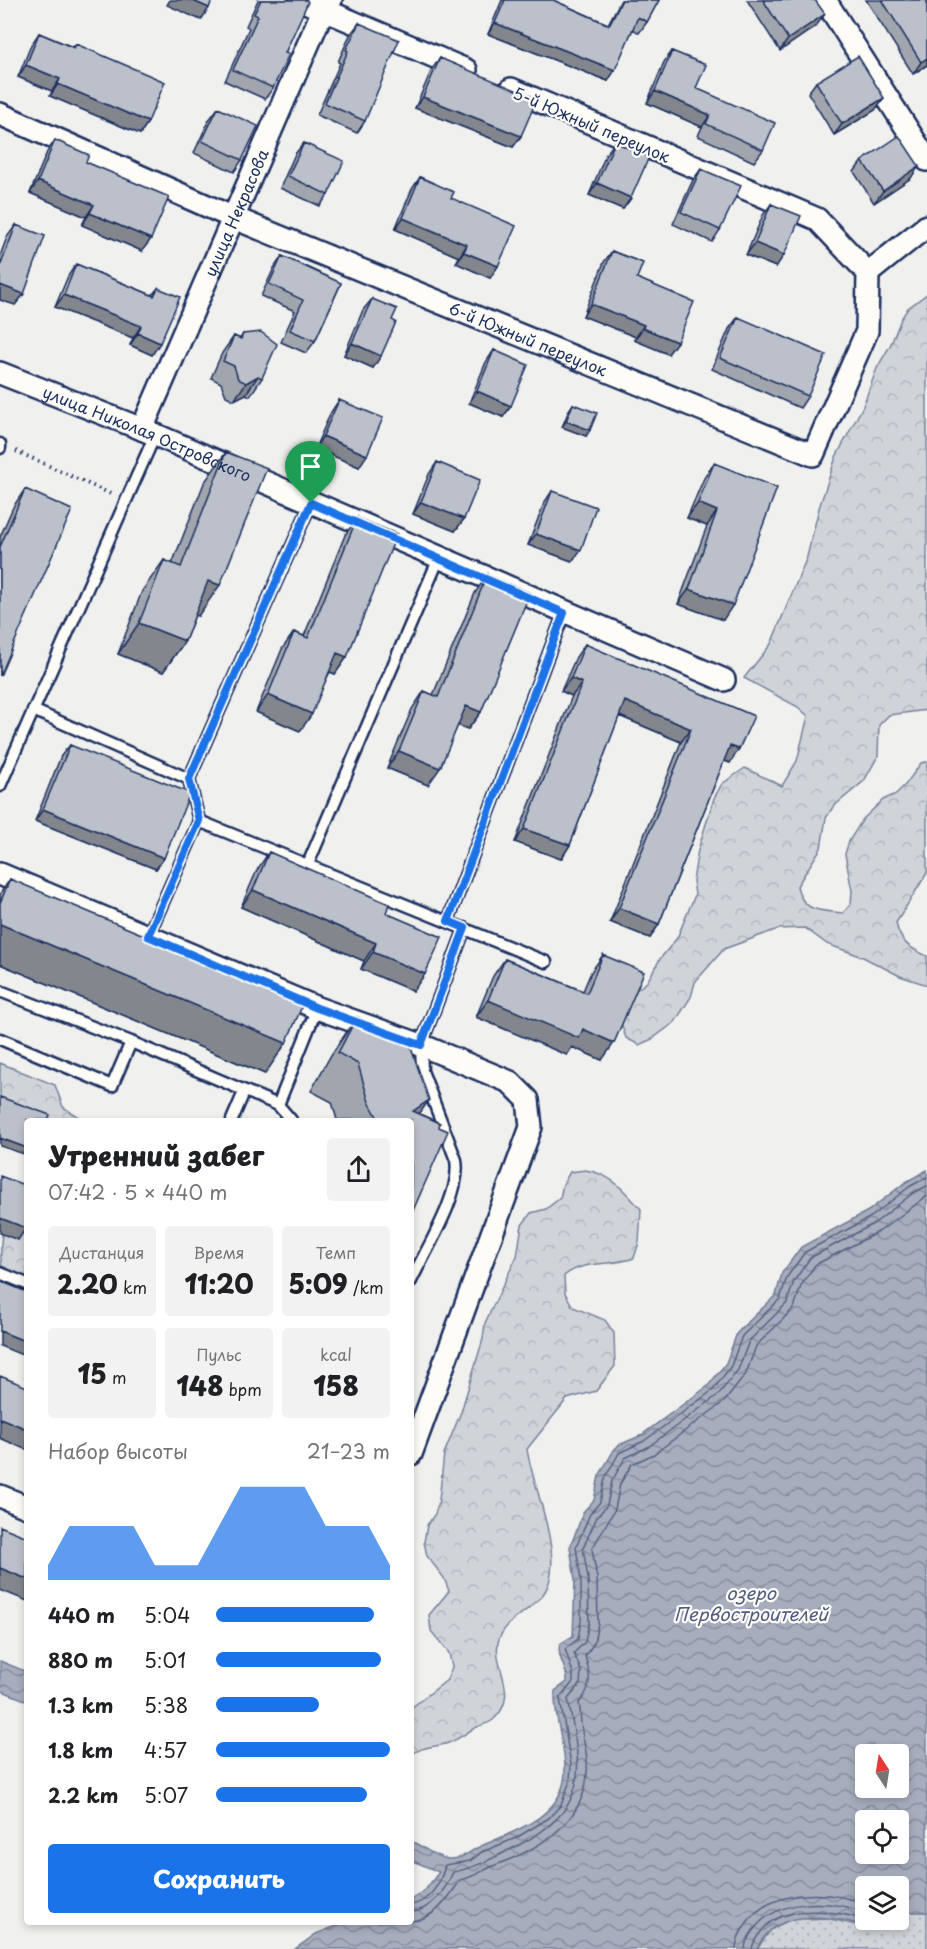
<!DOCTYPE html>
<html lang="ru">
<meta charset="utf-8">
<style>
body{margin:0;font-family:"Playpen Sans",sans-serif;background:#f2f2f2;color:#202124;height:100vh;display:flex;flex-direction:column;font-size:22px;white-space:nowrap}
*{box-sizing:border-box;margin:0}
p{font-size:20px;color:#757577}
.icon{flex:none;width:33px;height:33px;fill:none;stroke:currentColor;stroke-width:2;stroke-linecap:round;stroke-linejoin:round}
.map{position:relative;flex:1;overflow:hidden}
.details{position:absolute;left:24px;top:1118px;width:390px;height:807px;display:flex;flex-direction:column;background:#fff;border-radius:6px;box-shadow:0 3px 9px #0003}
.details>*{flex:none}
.needle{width:39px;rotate:348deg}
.buttons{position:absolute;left:855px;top:1744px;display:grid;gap:12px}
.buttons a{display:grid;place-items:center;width:54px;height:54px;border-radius:6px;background:#fff;box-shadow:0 3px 9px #0003;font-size:30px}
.pin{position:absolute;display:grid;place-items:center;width:51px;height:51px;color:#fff;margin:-62px -26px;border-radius:50% 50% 50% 0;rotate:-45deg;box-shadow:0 0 6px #0007}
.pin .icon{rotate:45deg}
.round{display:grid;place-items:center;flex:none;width:63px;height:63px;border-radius:6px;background:#f2f2f2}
.head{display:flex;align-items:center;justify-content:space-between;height:102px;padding:0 24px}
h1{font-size:27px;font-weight:800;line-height:45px}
.stats{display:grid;grid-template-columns:repeat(3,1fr);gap:9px;height:102px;padding:6px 24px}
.stats div{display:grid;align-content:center;border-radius:6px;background:#f2f2f2;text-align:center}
.stats b{font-size:26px;font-weight:800}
.stats small{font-size:16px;font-weight:400}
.stats p{font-size:16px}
.chart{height:168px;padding:12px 24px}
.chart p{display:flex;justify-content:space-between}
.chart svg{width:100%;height:108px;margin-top:6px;fill:#1a73e8;opacity:.7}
.primary-button{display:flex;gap:12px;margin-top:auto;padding:12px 24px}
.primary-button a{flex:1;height:69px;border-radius:6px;background:#1a73e8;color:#fff;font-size:24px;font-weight:800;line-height:69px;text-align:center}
ul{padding:0 24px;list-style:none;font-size:20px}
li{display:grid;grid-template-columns:96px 72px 1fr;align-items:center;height:45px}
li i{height:15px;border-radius:8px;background:#1a73e8}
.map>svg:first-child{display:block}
.grass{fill:url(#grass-dots);stroke:#76819b;stroke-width:1.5}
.forest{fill:url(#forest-crowns);stroke:#76819b;stroke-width:1.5}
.water{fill:url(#water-waves);stroke:#6f7b97;stroke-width:1.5;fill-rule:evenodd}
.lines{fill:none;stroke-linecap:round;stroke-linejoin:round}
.shore{stroke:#536184;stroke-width:1.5}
.lane-casing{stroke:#1b2f5e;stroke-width:15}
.street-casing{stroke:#1b2f5e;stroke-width:26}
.path{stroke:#1b2f5e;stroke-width:4;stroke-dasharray:1.5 4.5;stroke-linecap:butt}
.lane{stroke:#fdfcf7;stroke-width:10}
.street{stroke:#fdfcf7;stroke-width:21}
.wall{fill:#a1a5ae;stroke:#1b2f5e;stroke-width:1.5}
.shaded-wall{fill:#83868d;stroke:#1b2f5e;stroke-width:1.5}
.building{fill:#bbc0ca;stroke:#1b2f5e;stroke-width:1.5}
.route-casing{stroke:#fff;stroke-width:12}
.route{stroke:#1a73e8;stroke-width:8}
.labels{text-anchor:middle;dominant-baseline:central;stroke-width:4.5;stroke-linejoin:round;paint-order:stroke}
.street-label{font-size:16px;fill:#1b2f5e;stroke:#fdfcf7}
.water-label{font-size:18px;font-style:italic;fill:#4c5b7f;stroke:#fdfcf7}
</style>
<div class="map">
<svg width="927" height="1949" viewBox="0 0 927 1949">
<defs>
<pattern id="grass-dots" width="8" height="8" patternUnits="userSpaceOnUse" patternTransform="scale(1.5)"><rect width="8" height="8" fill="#d0d3d8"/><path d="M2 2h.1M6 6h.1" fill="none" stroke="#b2b5bc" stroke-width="1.8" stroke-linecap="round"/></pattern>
<pattern id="forest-crowns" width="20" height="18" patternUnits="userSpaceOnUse" patternTransform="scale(1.5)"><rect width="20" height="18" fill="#d0d3d8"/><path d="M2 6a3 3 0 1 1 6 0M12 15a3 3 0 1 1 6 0" fill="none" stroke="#b2b5bc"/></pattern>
<pattern id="water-waves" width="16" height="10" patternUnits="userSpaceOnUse" patternTransform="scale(1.5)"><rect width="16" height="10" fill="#a7adbd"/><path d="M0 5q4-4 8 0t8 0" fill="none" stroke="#878d9d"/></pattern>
</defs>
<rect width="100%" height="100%" fill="#f0f0ee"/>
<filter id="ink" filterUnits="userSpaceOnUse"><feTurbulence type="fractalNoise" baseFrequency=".0167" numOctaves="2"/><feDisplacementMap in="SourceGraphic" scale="12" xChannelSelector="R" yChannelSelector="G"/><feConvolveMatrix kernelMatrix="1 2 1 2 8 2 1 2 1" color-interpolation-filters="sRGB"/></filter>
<g filter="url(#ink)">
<path class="grass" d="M911 1910 927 1912V1949H757L771 1929 789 1920 826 1918 861 1926H886L889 1920H898L899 1912Z"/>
<path class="forest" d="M927 294V710L889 715 879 725 878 756 864 781 833 807 826 818 821 848 797 886C803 913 819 910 843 913L851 904 852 891 845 854 849 841 863 819 883 800 896 794 906 784 921 763 927 762V873L896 923C900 942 909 948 927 956V985L900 976 863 957 827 944 805 928 778 929 724 949 695 982 691 997 675 1022 652 1039 639 1045 626 1038 620 1020 636 990 647 982 660 959 677 938 695 895 693 881 698 850 714 798 722 784 745 768 782 786 797 761 808 716 798 707 744 678 771 644 807 557 819 508 836 457 863 406 877 368 891 344 901 319 908 308Z
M0 1063 55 1085 63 1107 83 1120H27L0 1143Z
M585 1170C612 1174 623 1190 641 1209L639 1242 634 1258C609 1267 585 1259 564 1276L565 1293 573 1307 605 1320 614 1333 615 1366 596 1391 567 1399 527 1449C532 1487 570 1564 541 1597 528 1612 502 1622 498 1643 493 1668 521 1695 493 1720 488 1724 483 1724 477 1727 466 1732 457 1741 445 1744 433 1747 420 1747 411 1755V1708L447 1680 452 1667 449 1653 431 1631 429 1615 449 1591 444 1578 427 1556 424 1542 427 1525 435 1514 439 1500 444 1454 461 1412 483 1339 485 1323 517 1256 522 1225 531 1213 546 1209 560 1198 563 1184 570 1172Z
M15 1230 27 1234V1289C20 1284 7 1278 3 1271 0 1262 0 1240 3 1232Z"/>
<path class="water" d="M927 1170V1912H899L898 1887H866V1920H889L886 1926C869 1929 858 1923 841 1920 809 1914 772 1915 757 1949H295L316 1934 346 1922H411V1900L426 1889 439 1872 411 1860V1841C422 1846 436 1858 448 1859 462 1860 470 1851 481 1846 512 1832 557 1819 564 1781 569 1751 553 1721 555 1691L567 1682C568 1668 556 1658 560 1644L573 1636 575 1580 570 1547 584 1511 594 1500 599 1476 614 1450 619 1445 640 1436 708 1386 726 1363 737 1333 776 1295 782 1273 801 1247 868 1211 906 1182ZM866 1755H898V1788H866ZM866 1821H898V1854H866Z
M0 1661 27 1672V1701L0 1690Z"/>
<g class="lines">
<path class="shore" d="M411 1905C430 1902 442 1881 445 1865L470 1861 482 1852 516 1838 549 1818 561 1805 570 1781 571 1765 560 1698 573 1682V1673L565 1649 578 1639 581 1621V1580L576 1547 590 1514 600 1502 605 1478 619 1453 644 1441 713 1390 731 1366 742 1336 780 1299 787 1277 805 1252 871 1217 909 1187 927 1177
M411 1912C431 1911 446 1889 453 1872 475 1868 496 1857 517 1846 591 1808 582 1772 568 1699L580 1685 581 1671 574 1653 585 1642 589 1622 588 1578 583 1548 597 1517 607 1505 612 1481 625 1458 648 1447 718 1395 738 1370 749 1341 787 1303 794 1281 810 1258 875 1223 913 1193 927 1186
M411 1921C434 1920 449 1898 460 1880 475 1877 484 1869 498 1864 544 1847 591 1818 587 1762 587 1751 583 1741 582 1730 580 1721 581 1712 579 1703 592 1688 591 1675 585 1656L594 1643 598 1623 597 1578 592 1549 615 1509 620 1484 632 1464 654 1454 725 1401 746 1374 756 1346 794 1308 801 1286 815 1265 880 1231 927 1196
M736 1949C736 1939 741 1932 746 1924 770 1888 829 1890 866 1904
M745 1949C745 1942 748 1938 752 1932 776 1897 829 1899 866 1913
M752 1949C753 1942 756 1938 760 1933 778 1906 823 1909 851 1916 863 1919 869 1924 882 1920"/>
<g class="lane-casing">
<path id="lane" d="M0 444V448
M33 710 189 779
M0 786 155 435
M199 821 546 962
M308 864 439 558
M448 921 564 613
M148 936 199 821 189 779 311 503
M0 991 131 1042 278 1105
M0 1039 112 1086 131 1042
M232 1120 244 1092
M291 1120 278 1105 317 1008
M0 1273 27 1284
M411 1281C426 1249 462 1194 456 1160L422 1071 421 1045 465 928"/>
</g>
<g class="street-casing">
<g id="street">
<path d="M301 0 466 70"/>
<path d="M825 0 927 160"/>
<path id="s1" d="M0 114 234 218 813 455 867 331 868 273 817 219 511 89"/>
<path d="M868 273 927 226"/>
<path id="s2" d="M0 373 142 429 724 680"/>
<path id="s3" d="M142 429 323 10 331 0"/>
<path d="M0 874 317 1008 421 1045 510 1082 528 1100 531 1127 411 1454"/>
<path d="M0 1496 27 1507"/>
</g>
</g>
<path class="path" d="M16 451 113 495"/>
<use href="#lane" class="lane"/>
<use href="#street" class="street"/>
</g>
<path class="wall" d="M258 0H306L285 53 273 88 265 99 225 81 249 28 246 26Z
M502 0H553L608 24 621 0H659L647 22 639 33 633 29 608 81 488 34Z
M747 0H815L816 26 780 51Z
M866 0H927V65L913 74Z
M359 23 365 121 357 133 317 115 340 63 338 62 350 35Z
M39 33 73 47 76 44 148 122 140 134 50 96 52 91 18 77 31 45Z
M672 51 696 88 763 150 754 162 698 136 702 127 647 103 664 62Z
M440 58 521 136 513 147 415 108 432 69Z
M816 82 875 110 834 135 808 93Z
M218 108 242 160 234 172 194 153 209 120Z
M55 140 86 162 142 251 82 225 86 217 30 193 47 152Z
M615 142 631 198 623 209 589 195 606 154Z
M304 143 328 195 320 206 280 188 295 154Z
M862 161 911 178 874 203 854 172Z
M701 169 720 230 712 242 673 224 693 180Z
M420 177 451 198 498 266 490 278 456 263 459 257 395 229 412 189Z
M771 204 776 267 746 255 763 215Z
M16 225 24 294 15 305 0 300V256L7 237Z
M612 251 668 354 634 340 636 337 583 316 604 262Z
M282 256 341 283 315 341 306 353 281 342 295 311 261 296 274 268Z
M76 264 152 295 158 288 152 355 130 345 133 338 55 307 68 276Z
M372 299 373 368 344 355 363 310Z
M738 317 808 396 800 408 712 369 729 329Z
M243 334 262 378 250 396 246 394 234 400 226 396 221 383 211 378 222 353 234 336 240 339Z
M494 350 511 406 503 417 469 403 486 362Z
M339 400 359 467 315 448 331 412Z
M573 404 586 436 562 427 569 410Z
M226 452 198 616 195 615 185 641 163 672 118 654 142 591 164 560 172 564 204 483Z
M437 462 464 519 455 531 413 514 429 474Z
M714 463 723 620 678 604 707 526 687 518 704 478Z
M25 489 0 676V537L13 507Z
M552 491 581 550 572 561 528 545 544 503Z
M357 518 347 657 335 674 330 672 300 731 256 712 282 649 294 632 304 636 345 535Z
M487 575 481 712 468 729 458 725 428 785 387 768 412 709 424 691 433 695 475 593Z
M585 644 730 763 724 761 659 924 650 938 610 922 681 742 619 716 570 845 561 859 515 842 572 696 561 691 576 657Z
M70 745 164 858 156 869 35 821 61 756Z
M269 852 386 913 413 991 361 969 364 961 241 907 257 870Z
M10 879 265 1074 0 964V894Z
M603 955 602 1060 572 1047 567 1055 476 1017 493 976 505 959 583 991 591 972Z
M357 1017 420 1114 411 1120H337L332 1102 311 1091 331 1055Z"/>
<path class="shaded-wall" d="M170 0H191L209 8 201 20 167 5Z
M825 14 816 26 780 51 788 39Z
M495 23 615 70 608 81 488 34Z
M927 58V65L913 74 921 62Z
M26 65 60 79 52 91 18 77Z
M58 84 148 122 140 134 50 96Z
M655 91 710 115 702 127 647 103Z
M423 97 521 136 513 147 415 108Z
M884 98 875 110 834 135 842 124Z
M919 166 911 178 874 203 883 191Z
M38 181 94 205 86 217 30 193Z
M597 183 631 198 623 209 589 195Z
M90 213 151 239 142 251 82 225Z
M403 218 467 245 459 257 395 229Z
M755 243 784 255 776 267 746 255Z
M464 252 498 266 490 278 456 263Z
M0 285 24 294 15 305 0 300Z
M64 295 141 326 133 338 55 307Z
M591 304 644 325 636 337 583 316Z
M643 328 677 342 668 354 634 340Z
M138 333 160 343 152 355 130 345Z
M352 343 381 356 373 368 344 355Z
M258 376 246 394 234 400 246 383Z
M477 391 511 406 503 417 469 403Z
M566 421 590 430 586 436 562 427Z
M323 436 367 455 359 467 315 448Z
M421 502 464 519 455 531 413 514Z
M698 503 717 511 707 526 687 518Z
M536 534 581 550 572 561 528 545Z
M208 581 220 585 198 616 186 612Z
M689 589 733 605 723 620 678 604Z
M139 623 185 641 163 672 118 654Z
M337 653 347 657 335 674 325 670Z
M571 678 582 683 572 696 561 691Z
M268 695 312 714 300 731 256 712Z
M625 701 691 729 681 742 615 714Z
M466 706 481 712 468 729 454 724Z
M730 746 739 749 730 763 721 759Z
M399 751 440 768 428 785 387 768Z
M43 809 164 858 156 869 35 821Z
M524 829 570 845 561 859 515 842Z
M253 890 376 943 364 961 241 907Z
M619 908 659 924 650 938 610 922Z
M0 924 286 1043 265 1074 0 964Z
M373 952 425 974 413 991 361 969Z
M488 1000 583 1029 614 1043 602 1060 572 1047 567 1055 476 1017Z
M429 1100 411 1126 413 1111Z
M0 1138 27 1148V1155L0 1146Z
M0 1218 26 1228 18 1240 0 1233Z
M0 1331 27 1342V1357L0 1346Z
M0 1418 27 1429V1450L0 1438Z
M0 1568 27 1579V1601L0 1590Z"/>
<path class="building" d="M191 0H212L209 8Z
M261 0H306L308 2 285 53 289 54 273 88 233 70 258 16 254 14Z
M505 0H553L609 25 622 0H659L647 22 638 17 615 70 495 23Z
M763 0H815L825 14 788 39Z
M882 0H927V58L921 62Z
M359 23 399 40 365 121 325 103 348 51 346 50Z
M39 33 74 48 76 44 165 82 148 122 58 84 60 79 26 65Z
M672 51 706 65 696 88 775 123 763 150 706 124 710 115 655 91Z
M858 56 884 98 842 124 816 82Z
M440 58 537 99 521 136 423 97Z
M218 108 258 126 242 160 202 141Z
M899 136 919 166 883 191 862 161Z
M55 140 89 155 86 162 169 197 151 239 90 213 94 205 38 181Z
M615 142 649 157 631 198 597 183Z
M304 143 344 161 328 195 288 176Z
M701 169 741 186 720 230 681 212Z
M420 177 454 192 451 198 516 226 498 266 464 252 467 245 403 218Z
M771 204 801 216 784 255 755 243Z
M16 225 45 236 24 294 0 285V267Z
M612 251 643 263 637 278 694 302 677 342 643 328 644 325 591 304Z
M282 256 341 283 315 341 290 330 303 300 269 284Z
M76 264 154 296 158 288 180 297 160 343 138 333 141 326 64 295Z
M372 299 397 309 392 320 396 322 381 356 352 343Z
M738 317 826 355 808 396 720 358Z
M261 332 277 344 262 378 258 376 246 383 238 379 234 366 223 361 234 336 241 339 243 334Z
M494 350 528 365 511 406 477 391Z
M339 400 383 418 367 455 323 436Z
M573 404 597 413 590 430 566 421Z
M226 452 267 468 220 585 208 581 185 641 139 623 164 560 181 567Z
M437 462 480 480 464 519 421 502Z
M714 463 777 488 733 605 689 589 717 511 698 503Z
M25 489 72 510 0 676V547Z
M552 491 596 507 581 550 536 534Z
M357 518 397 534 347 657 337 653 312 714 268 695 294 632 308 638Z
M487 575 530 593 481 712 466 706 440 768 399 751 424 691 438 697Z
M585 644 754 716 739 749 730 746 659 924 619 908 691 729 625 701 570 845 524 829 582 683 571 678Z
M70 745 190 793 164 858 43 809Z
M269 852 389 904 386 913 442 937 425 974 373 952 376 943 253 890Z
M10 879 304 1002 286 1043 0 924V903Z
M603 955 644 972 614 1043 583 1029 579 1038 488 1000 505 959 587 993Z
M357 1017 378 1028 386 1036H407L429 1100 413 1111 440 1123 439 1127 448 1131 411 1215V1120H379L369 1102 358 1064 338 1053Z
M0 1097 50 1115 48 1120H27V1148L0 1138Z
M0 1176 27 1186V1225L26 1228 0 1218Z
M0 1281 27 1292V1342L0 1331Z
M0 1376 27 1387V1429L0 1418Z
M0 1526 27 1537V1579L0 1568Z"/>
</g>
<g class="lines" filter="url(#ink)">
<g class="route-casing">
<path id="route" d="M311 503 564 613 448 921 465 928 421 1045 317 1008 148 936 199 821 189 779Z"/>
</g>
<use href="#route" class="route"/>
</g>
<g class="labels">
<g class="street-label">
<text transform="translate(592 124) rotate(23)">5-й Южный переулок</text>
<text stroke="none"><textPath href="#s3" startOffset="236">улица Некрасова</textPath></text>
<text stroke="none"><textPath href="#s1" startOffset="574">6-й Южный переулок</textPath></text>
<text stroke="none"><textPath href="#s2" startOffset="159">улица Николая Островского</textPath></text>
</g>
<g class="water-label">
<text x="751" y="1592">озеро<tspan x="751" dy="21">Первостроителей</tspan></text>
</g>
</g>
</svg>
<div class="buttons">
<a><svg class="needle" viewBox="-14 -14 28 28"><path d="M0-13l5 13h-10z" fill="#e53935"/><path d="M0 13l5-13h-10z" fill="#757577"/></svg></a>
<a><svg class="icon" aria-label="locate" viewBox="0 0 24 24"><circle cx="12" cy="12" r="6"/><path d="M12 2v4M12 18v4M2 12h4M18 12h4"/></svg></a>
<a><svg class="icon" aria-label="layers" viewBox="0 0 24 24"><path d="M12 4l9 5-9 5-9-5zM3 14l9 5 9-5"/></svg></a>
</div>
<div class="pin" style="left:311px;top:503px;background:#1e9e55"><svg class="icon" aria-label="arrive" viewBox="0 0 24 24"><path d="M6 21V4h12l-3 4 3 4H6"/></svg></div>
<section class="details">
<div class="head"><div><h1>Утренний забег</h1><p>07:42 · 5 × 440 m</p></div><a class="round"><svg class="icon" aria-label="share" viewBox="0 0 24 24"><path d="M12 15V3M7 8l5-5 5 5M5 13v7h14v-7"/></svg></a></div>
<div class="stats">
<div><p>Дистанция</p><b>2.20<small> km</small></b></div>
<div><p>Время</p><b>11:20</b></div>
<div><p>Темп</p><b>5:09<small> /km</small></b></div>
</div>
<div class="stats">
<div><b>15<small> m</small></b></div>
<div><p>Пульс</p><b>148<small> bpm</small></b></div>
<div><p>kcal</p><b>158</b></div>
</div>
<div class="chart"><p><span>Набор высоты</span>21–23 m</p>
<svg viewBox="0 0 160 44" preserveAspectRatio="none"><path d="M0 44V38L10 22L20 22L30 22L40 22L50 38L60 38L70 38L80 22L90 6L100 6L110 6L120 6L130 22L140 22L150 22L160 38V44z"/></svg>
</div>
<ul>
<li><b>440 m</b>5:04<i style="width:91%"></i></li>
<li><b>880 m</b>5:01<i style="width:95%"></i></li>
<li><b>1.3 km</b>5:38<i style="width:59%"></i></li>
<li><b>1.8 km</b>4:57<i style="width:100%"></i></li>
<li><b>2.2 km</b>5:07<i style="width:87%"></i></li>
</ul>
<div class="primary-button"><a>Сохранить</a></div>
</section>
</div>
